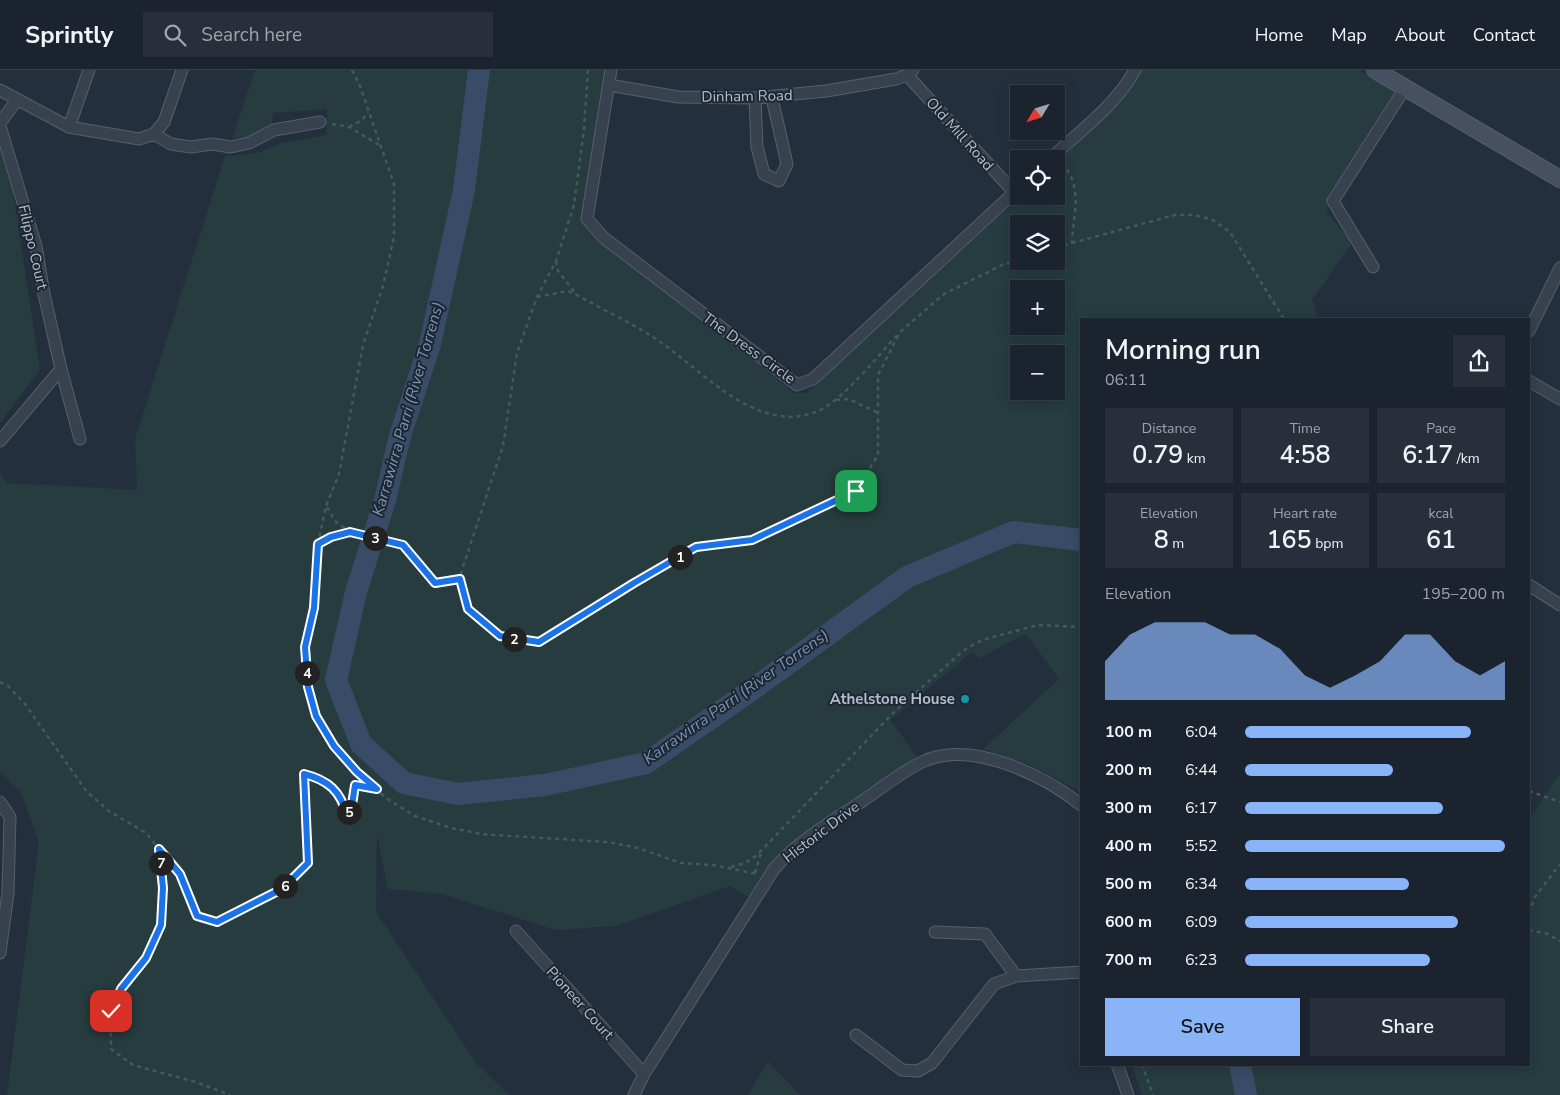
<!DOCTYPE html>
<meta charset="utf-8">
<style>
body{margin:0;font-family:"Nunito Sans",sans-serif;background:#282f3a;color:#f1f3f6;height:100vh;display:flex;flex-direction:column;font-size:19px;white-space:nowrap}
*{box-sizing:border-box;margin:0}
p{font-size:16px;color:#a0a4aa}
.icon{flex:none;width:28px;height:28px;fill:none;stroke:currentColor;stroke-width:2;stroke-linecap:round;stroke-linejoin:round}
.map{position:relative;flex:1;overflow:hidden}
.details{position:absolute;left:1080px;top:248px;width:450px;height:748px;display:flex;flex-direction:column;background:#1b232e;border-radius:0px;box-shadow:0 2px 12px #0003,0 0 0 1px #39404a}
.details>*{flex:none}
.needle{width:32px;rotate:232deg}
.fabs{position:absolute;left:1010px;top:15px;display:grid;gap:10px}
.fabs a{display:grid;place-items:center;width:55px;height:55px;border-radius:0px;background:#1b232e;box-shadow:0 2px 12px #0003,0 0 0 1px #39404a;font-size:25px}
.pin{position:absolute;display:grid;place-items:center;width:42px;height:42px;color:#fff;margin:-21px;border-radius:10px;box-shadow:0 2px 8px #0006}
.km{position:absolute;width:25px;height:25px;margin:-12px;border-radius:50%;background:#222;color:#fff;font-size:14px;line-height:25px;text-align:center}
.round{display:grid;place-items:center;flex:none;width:52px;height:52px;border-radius:0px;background:#282f3a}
.head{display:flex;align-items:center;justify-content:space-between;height:85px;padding:0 25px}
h1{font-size:28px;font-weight:600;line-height:38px}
.figures{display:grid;grid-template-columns:repeat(3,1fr);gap:8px;height:85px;padding:5px 25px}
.figures div{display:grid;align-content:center;border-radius:0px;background:#282f3a;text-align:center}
.figures b{font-size:25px;font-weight:600}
.figures small{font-size:14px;font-weight:400}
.figures p{font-size:14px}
.chart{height:140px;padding:10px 25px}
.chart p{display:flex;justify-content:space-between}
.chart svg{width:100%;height:90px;margin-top:5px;fill:#8ab4f8;opacity:.7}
.cta{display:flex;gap:10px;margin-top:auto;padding:10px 25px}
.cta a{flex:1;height:58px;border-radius:0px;background:#8ab4f8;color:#111;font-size:20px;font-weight:600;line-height:58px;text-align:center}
.cta a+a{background:#282f3a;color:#f1f3f6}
ul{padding:0 25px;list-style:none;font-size:16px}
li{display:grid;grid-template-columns:80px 60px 1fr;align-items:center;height:38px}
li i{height:12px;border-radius:6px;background:#8ab4f8}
header{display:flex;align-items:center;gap:30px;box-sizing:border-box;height:70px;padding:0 25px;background:#1b232e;border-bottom:1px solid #39404a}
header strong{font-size:24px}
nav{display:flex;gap:28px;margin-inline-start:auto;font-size:18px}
.search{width:350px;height:45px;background:#282f3a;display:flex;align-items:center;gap:12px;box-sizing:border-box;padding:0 18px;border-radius:0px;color:#a0a4aa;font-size:19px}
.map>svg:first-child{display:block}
.green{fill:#263c3f;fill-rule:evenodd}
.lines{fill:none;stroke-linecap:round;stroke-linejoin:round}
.river{stroke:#394c67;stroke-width:22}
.street-casing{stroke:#565f6c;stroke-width:13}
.secondary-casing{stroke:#565f6c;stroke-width:18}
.path{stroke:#44595c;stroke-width:2.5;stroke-dasharray:4 4;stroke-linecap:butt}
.street{stroke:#38414e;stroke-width:11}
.secondary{stroke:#465061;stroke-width:16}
.route-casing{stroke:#fff;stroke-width:10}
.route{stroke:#1a73e8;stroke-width:6}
.culture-dot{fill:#0f9aa8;stroke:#1d2633;stroke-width:2}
.labels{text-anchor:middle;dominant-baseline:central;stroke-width:4;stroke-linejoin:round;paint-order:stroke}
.street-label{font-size:15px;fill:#b4bcc9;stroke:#1d2633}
.poi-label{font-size:15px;font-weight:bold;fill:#b4bcc9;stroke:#1d2633;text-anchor:end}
.water-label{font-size:16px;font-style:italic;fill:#7c92b1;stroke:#1d2633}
</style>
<header>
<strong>Sprintly</strong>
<div class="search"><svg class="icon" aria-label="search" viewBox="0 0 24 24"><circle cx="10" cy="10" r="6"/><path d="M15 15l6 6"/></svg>Search here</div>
<nav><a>Home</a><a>Map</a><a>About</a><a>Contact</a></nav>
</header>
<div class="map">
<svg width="1560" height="1025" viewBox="0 0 1560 1025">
<rect width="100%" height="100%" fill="#242f3e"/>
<path class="green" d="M255 0H608L583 149 586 158 794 323H807L1021 126H1056V93C1082 68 1127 32 1141 0H1360L1395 21 1329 125 1327 142 1352 173 1312 230 1318 249H1081V722L1031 695 983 679 1059 609 1026 564 979 588 972 582 890 650 920 690 774 795 752 829 730 816 616 856 556 860 442 824 388 819 377 766 376 842 477 994 509 1025H7L39 773 21 722 0 703V403L7 413 137 420 135 369 225 86 258 83 282 73 327 65V39L273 43 272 54 247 67 232 69ZM1019 154H1056V191H1019ZM1019 219H1056V256H1019ZM1019 284H1056V321H1019Z
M0 74 6 75 40 300 0 353Z
M1560 703V1025H1142L1131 994H1529V749Z
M768 991 800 1025H748Z"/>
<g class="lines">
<path class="river" d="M479 0 464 120 430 274 400 366 385 430 356 522 336 610 361 674 404 713 458 724 545 715 646 693 753 619 907 507 1014 462 1081 470
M1240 994 1246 1025"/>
<g class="street-casing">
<path id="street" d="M611 0 587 149 604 168 797 315 813 309 1019 118
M907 5 1014 122
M609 15 678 27 755 28 826 21 896 9 907 5 913 0
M0 20 69 57 139 69 154 64 171 74 191 77 212 74 231 77 249 73 274 60 320 52
M755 28 757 77 764 104 779 111 787 94 772 28
M0 53 17 30
M0 56 36 176 44 224 61 299 0 371
M69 57 89 0
M154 64 164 52 182 0
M1050 89C1080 61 1115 36 1135 0
M1373 197 1333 131 1405 18
M1529 261 1560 198
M61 299 80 369
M1529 311 1560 329
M1529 515 1560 535
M0 732 10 747 8 823 0 883
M516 861 644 1004
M935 862 985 864 1016 906
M856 965 902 1000 918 1001 932 993 994 914 1016 906 1081 902
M1117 994 1128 1025
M634 1025 644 1004 774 799C795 774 827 754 855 736 877 722 899 703 922 692 970 669 1044 705 1081 735"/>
</g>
<g class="secondary-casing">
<path id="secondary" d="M1375 0 1560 109"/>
</g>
<path class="path" d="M352 0 360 16 394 114V167L383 216 363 275 339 404 326 436 318 474 314 538 305 577 308 617 315 646 334 676 357 702 386 728 415 746 451 758 481 764 608 772 638 778 681 793 713 795 757 804
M588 0 584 59 574 135 556 191 537 227 517 283 503 376 459 509 468 539 500 566 539 573 634 513 696 477 752 470 856 421 878 385V305L900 262 944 224 1002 195 1019 190
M332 54 349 57 381 76
M349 57 362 50 368 42
M1072 173 1175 145H1195L1213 150 1230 162 1284 249
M1056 178 1072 173C1073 144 1084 117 1062 94
M556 191 558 201 576 224
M537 227 568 221 577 225C602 239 629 252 653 267 700 297 756 367 818 341 842 331 879 285 897 265
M836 330 849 329 878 343
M327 437 335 451 350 462 403 475 435 513 459 509
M318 474 331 467 349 462
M0 612 8 616 25 634 87 722 109 741 146 763 159 779 163 818 161 855 146 887 121 919 111 941V979L133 995 196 1012 230 1025
M1529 721 1560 732
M160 780 180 804 197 846 217 852 282 819 308 793 304 704C329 710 341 720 347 746L352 735 355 715 375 719
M731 797 745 793 756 786 895 641 964 580 982 570 1038 555 1081 557
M755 803 761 783
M1529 843 1535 827 1560 794
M1529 860 1548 864 1560 871
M1142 994 1153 1025"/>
<use href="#street" class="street"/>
<use href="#secondary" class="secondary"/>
</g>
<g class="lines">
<g class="route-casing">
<path id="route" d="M111 941 121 919 146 888 161 855 163 818 159 779 180 804 197 846 217 852 282 819 308 793 304 704C328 710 341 721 347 746L352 735 355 715 377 719 357 702 334 676 316 646 308 617 305 577 314 538 318 474 331 467 350 462 403 475 435 513 460 509 468 539 500 566 539 572 634 513 696 477 752 470 856 421"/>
</g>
<use href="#route" class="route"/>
</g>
<circle class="culture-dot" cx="965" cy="629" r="5"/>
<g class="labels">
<g class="street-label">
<text transform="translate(747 26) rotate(-1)">Dinham Road</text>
<text transform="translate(960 64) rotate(48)">Old Mill Road</text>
<text transform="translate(33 177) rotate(77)">Filippo Court</text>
<text transform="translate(749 278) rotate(36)">The Dress Circle</text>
<text transform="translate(821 762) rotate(-37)">Historic Drive</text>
<text transform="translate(580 933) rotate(48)">Pioneer Court</text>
</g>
<g class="poi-label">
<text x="955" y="629">Athelstone House</text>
</g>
<g class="water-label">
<text transform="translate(408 339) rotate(-74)">Karrawirra Parri (River Torrens)</text>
<text transform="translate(736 627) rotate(-35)">Karrawirra Parri (River Torrens)</text>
</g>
</g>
</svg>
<div class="fabs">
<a><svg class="needle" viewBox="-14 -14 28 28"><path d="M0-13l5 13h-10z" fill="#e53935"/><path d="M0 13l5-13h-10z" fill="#a0a4aa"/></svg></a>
<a><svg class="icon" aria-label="locate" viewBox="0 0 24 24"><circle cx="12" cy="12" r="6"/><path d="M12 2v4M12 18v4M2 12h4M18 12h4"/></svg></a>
<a><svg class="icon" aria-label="layers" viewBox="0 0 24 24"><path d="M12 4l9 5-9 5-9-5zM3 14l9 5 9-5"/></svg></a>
<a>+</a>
<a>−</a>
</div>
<div class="pin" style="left:856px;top:421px;background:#1e9e55"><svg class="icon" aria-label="arrive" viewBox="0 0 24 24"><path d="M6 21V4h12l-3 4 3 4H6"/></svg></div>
<div class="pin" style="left:111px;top:941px;background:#d93025"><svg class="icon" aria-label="check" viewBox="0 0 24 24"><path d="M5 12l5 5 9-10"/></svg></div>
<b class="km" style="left:680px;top:487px">1</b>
<b class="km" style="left:514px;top:569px">2</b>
<b class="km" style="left:375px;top:468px">3</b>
<b class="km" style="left:307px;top:603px">4</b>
<b class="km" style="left:349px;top:742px">5</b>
<b class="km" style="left:285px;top:816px">6</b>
<b class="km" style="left:161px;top:793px">7</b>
<section class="details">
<div class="head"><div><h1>Morning run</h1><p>06:11</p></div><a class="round"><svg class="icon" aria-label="share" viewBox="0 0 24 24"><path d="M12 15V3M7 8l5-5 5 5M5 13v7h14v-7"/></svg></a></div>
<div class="figures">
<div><p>Distance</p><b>0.79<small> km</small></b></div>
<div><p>Time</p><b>4:58</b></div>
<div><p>Pace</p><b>6:17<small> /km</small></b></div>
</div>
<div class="figures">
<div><p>Elevation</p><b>8<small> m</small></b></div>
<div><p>Heart rate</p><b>165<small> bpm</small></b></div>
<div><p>kcal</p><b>61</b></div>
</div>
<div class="chart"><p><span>Elevation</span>195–200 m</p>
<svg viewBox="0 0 160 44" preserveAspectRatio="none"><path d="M0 44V25L10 12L20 6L30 6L40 6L50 12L60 12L70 19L80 32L90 38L100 32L110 25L120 12L130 12L140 25L150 32L160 25V44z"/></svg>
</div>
<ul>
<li><b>100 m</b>6:04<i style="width:87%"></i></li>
<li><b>200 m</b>6:44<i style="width:57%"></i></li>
<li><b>300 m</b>6:17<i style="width:76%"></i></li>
<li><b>400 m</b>5:52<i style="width:100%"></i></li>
<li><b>500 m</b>6:34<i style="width:63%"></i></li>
<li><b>600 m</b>6:09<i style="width:82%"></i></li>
<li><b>700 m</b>6:23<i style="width:71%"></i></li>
</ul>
<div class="cta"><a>Save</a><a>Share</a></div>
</section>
</div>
